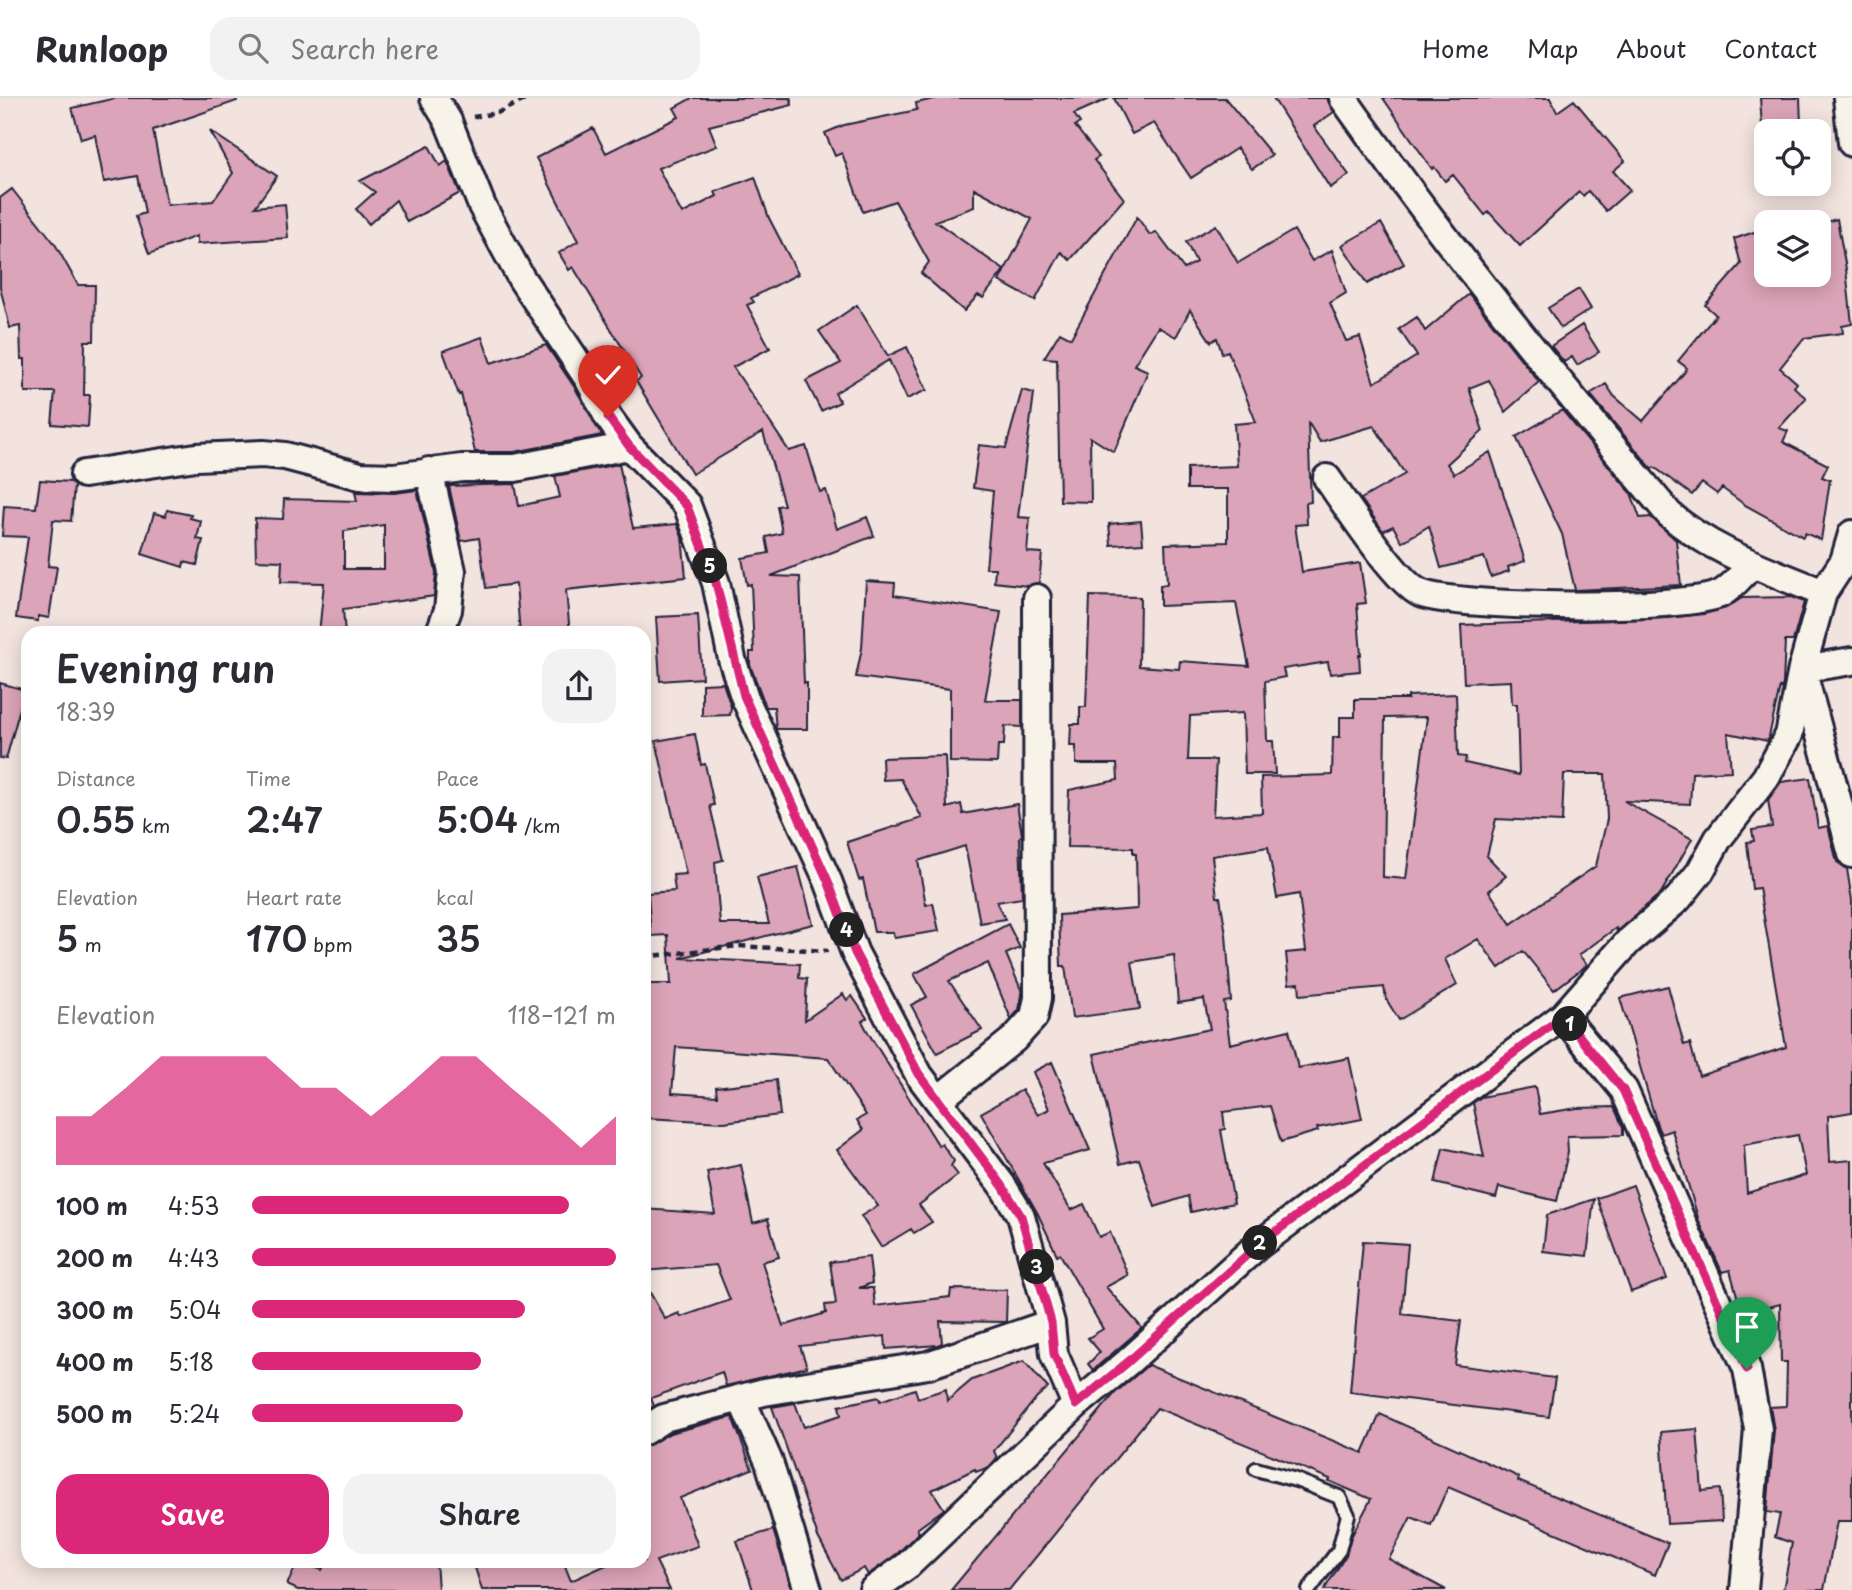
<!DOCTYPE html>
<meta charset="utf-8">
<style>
body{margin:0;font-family:"Playpen Sans",sans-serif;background:#f2f2f3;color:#2b2b33;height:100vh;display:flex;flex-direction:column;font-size:26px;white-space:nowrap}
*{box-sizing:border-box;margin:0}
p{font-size:23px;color:#7c7c81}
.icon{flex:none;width:38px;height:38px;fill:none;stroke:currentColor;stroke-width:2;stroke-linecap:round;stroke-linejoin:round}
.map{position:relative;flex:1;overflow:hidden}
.panel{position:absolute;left:21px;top:528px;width:630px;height:942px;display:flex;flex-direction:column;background:#fff;border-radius:21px;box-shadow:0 4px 18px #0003}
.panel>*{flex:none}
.tools{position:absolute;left:1754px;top:21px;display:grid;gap:14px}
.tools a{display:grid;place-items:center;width:77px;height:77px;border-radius:14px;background:#fff;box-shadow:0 4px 18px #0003;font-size:35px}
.pin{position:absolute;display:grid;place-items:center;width:60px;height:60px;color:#fff;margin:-72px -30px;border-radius:50% 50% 50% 0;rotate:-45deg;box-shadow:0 0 7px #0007}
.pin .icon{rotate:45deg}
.km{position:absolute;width:35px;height:35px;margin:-18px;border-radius:50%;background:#222;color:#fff;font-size:19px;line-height:35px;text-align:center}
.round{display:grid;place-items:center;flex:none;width:74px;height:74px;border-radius:21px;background:#f2f2f3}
.overview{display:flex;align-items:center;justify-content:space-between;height:119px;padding:0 35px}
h1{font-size:38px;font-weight:600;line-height:52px}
.figures{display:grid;grid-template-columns:repeat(3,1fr);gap:10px;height:119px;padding:7px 35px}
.figures div{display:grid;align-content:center}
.figures b{font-size:35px;font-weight:600}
.figures small{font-size:19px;font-weight:400}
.figures p{font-size:19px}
.chart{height:196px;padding:14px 35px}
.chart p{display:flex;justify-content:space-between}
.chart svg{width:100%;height:126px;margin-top:7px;fill:#db2777;opacity:.7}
.action{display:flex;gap:14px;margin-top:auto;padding:14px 35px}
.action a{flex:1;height:80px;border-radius:21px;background:#db2777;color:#fff;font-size:28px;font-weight:600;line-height:80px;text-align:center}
.action a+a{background:#f2f2f3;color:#2b2b33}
ul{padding:0 35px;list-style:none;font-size:23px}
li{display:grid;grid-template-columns:112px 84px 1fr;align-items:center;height:52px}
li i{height:18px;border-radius:9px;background:#db2777}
header{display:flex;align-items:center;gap:42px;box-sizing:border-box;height:98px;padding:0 35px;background:#fff;border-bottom:2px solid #e1e1e2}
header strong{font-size:33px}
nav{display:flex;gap:38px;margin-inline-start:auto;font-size:24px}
.search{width:490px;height:63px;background:#f2f2f3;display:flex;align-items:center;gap:18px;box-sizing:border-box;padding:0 24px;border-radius:21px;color:#7c7c81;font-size:26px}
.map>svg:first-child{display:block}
.building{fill:#dca4b8;stroke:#22223b;stroke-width:2;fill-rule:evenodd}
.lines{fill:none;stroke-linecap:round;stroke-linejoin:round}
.service-casing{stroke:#22223b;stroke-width:18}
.minor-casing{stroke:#22223b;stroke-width:32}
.path{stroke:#22223b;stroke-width:4.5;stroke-dasharray:7 5;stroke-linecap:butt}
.service{stroke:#f7f3e8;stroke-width:12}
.minor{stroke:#f7f3e8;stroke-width:26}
.route-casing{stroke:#fff;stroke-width:14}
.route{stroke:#db2777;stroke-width:9}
</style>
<header>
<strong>Runloop</strong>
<div class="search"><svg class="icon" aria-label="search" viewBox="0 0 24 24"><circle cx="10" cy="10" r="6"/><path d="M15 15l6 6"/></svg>Search here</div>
<nav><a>Home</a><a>Map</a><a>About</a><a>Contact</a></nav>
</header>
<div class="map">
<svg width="1852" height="1492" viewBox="0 0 1852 1492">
<rect width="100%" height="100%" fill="#f2e3de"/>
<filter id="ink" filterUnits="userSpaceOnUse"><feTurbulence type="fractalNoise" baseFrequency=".0143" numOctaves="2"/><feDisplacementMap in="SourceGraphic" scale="14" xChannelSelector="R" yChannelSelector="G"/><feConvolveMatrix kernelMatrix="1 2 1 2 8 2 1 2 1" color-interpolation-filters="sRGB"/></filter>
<g filter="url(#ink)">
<path class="building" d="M116 0H236L237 3 153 32 167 107 213 103 233 75 210 33 277 78 255 109 285 106 288 140 197 146V138L149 156 136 118 145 115 138 78 104 84 95 37 81 41 72 10Z
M692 0H791L792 7 709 28 717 48 658 70 682 116 717 98 715 94 755 79 769 120 798 176 751 200 754 204 747 207 770 250 733 269 789 353 806 348 820 394 826 392 837 431 867 419 874 438 771 478 800 479 804 585H807V631H776L774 609H766L750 567V554H754L751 486 747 487 742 460 769 455 766 439 782 435 777 408 784 407 763 334 692 376 636 283 641 280 573 169 569 172 559 155 578 143 536 60 593 30 606 55 679 19 674 10Z
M939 0H1110L1074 16 1080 25 1075 28 1099 59 1094 62 1124 101 1070 162 1061 154 1035 203 999 183 1032 121 974 90V109L935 123 1004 172 983 200 978 197 964 213 921 175 929 164 895 103 863 114 842 55 835 58 825 35 844 27 917 12 916 5Z
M1114 0H1225L1272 57 1252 71 1237 50 1191 80 1154 25 1132 36Z
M1273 0H1327L1334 14 1314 28 1349 77 1330 90Z
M1383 0H1550L1557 14 1574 2 1625 63 1613 73 1630 92 1606 113 1588 93 1583 98 1579 94 1520 148 1489 114 1485 117 1453 77 1445 83 1434 69 1432 71Z
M1760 0H1800L1801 27 1762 29Z
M429 48 440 68 447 63 460 95 407 124 396 102 369 126 356 111 375 94 360 83Z
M12 91 55 146 78 187H95L94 243H85L84 297H90L88 329 52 326 55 294H25V261H21L20 228 10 230 0 189V100Z
M1137 119 1150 137 1156 134 1184 171 1196 164 1186 144 1216 127 1238 165 1294 132 1312 163 1332 152 1346 195 1330 205 1346 243 1360 239 1374 285 1417 258 1399 231 1417 219 1425 233 1469 196 1539 284 1505 314 1489 282 1469 290 1483 333 1447 366 1454 376 1490 354 1525 463 1508 469 1509 473 1491 479 1484 459 1441 470 1429 428 1402 444 1393 428 1383 433 1361 401 1405 376 1374 328 1320 344 1308 324 1311 404 1306 405 1307 426 1295 427 1302 474 1360 465 1366 505 1357 506 1361 557H1359L1360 573 1330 576 1328 564 1283 571 1285 579 1265 583 1267 643H1273L1275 676H1245L1243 615 1190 618 1188 662H1216L1213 718 1262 715 1261 679 1332 677 1333 639H1340V619H1355V601H1408V598L1456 596 1458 658 1466 659 1465 665 1519 677 1517 606H1512L1511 583 1464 585 1461 527 1668 520 1704 516 1726 510 1742 500 1791 499 1804 504 1793 543H1785L1783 585 1782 590 1780 589 1768 643 1728 635 1731 673 1692 675 1690 706 1624 703 1692 741 1661 795 1617 833 1616 830 1579 857 1587 867 1554 892 1523 853 1499 870 1478 841 1445 861 1457 887 1399 922 1386 901 1384 889 1300 897 1299 885 1289 886 1286 855 1306 853 1299 796 1277 800 1268 749 1212 758 1217 799H1220L1226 836 1231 903 1224 904 1230 946 1289 932 1298 970 1349 960 1362 1021 1317 1030 1318 1033 1281 1044 1270 1008 1223 1014 1225 1031 1221 1032 1234 1105 1191 1114 1188 1098 1155 1109 1139 1061 1120 1066 1094 956 1210 931 1204 901 1178 905 1174 857 1132 864 1140 911 1072 920 1065 868H1061L1059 817 1137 811 1136 756H1133V750L1067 749 1069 692 1118 682 1117 666H1076V648H1070L1071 626H1080V609H1086L1090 498 1140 499 1139 568 1179 571 1180 563 1249 568 1236 505 1160 508V487L1167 486 1165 446 1228 444V391H1187V370L1237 368 1234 326 1256 324 1228 253 1222 255 1217 240 1211 244 1190 212 1176 239 1158 229 1134 267 1148 273 1114 354 1090 339 1091 404 1060 403 1057 261 1044 260 1060 234 1071 240ZM1427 619 1406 781 1383 779 1385 620ZM1564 676H1605L1607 721 1596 768 1511 826 1489 793 1506 778 1487 758 1496 721 1562 724Z
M1837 121 1846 171 1852 226 1842 228 1843 235 1804 240 1780 270 1797 285 1794 289 1806 300 1779 330 1788 333 1783 344 1828 367 1822 379 1830 382 1821 442 1805 435 1803 439 1745 407 1722 390 1717 396 1702 385 1692 397 1654 369 1652 371 1590 296 1606 286 1614 298 1643 323 1684 275 1687 270 1678 263 1716 217 1705 207 1741 166 1734 141 1766 130V177H1818V126Z
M1381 125 1404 166 1367 186 1342 147Z
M1579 191 1591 211 1561 230 1548 210Z
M857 207 888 258 907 249 927 292 907 301 889 262 835 295 840 304 821 313 806 283 841 265 819 233Z
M1582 227 1599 254 1577 267 1572 259 1564 264 1551 248Z
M482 239 491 265 546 247 575 290 602 337 514 354H475L461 296 459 297 443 253Z
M1022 292 1034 295 1018 419 1030 420 1027 454 1042 455 1039 485 1028 488 994 484 995 470H986L993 393 973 390 979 347 1006 350Z
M1562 312 1631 395 1640 420 1651 419 1676 442 1681 487 1575 492 1562 436 1516 339Z
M619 366 633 430 677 426 682 439 686 479 566 492 570 536H520L516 486 486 490 479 440 461 443 449 388 515 386 519 408 560 399 555 378Z
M40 382 71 384 74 388 71 423 53 422 48 468 57 469 49 520 38 518V523L16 520 28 439 2 438 4 408 36 410Z
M417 392 436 474 434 498 343 511 345 536H319L324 485 281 484 282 463 256 462 255 420 283 421 284 401 357 403 355 394 394 395ZM384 427V471H344V433Z
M167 412 191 417 190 420 201 423 197 441 203 442 197 467 184 464 183 469 142 456 154 415 166 418Z
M1141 423 1143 445 1111 447 1109 426Z
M866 483 895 485 894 497 1001 514 985 602H1022V629L1005 628 1004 647H998L997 665 950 664V591L856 579 862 550Z
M698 517 702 580 660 583 656 519Z
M0 585 25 592 6 661 0 660Z
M723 585 731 609 730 617 702 618V586Z
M695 636 701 667 705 666 714 707 710 708 723 762 715 764 720 826H769L757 779 798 769 813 826 680 860 800 866 799 880 807 881 805 922 843 896 847 902 852 898 867 920 862 923 869 936 939 1048 942 1046 954 1063 951 1068 958 1077 919 1107 932 1124 914 1135 911 1131 881 1149 861 1118 878 1108 837 1052 863 1032 857 1022 866 1017 828 960 676 949 672 995 717 998 716 989 776 982 780 1017 724 1024 644 1020V886H671L668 837 651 838 648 795 675 793 673 777 686 776 656 643Z
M945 658 947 710 961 706 963 716 1017 706 1022 737 1020 739 1022 800 997 804 1005 821 980 825 965 748 918 763 926 807 933 805 939 833 894 840 893 834H874L863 781 859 782 847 744 922 720 901 681 883 682 882 660Z
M1810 680 1818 730 1828 728 1837 764 1847 771 1852 802V1014L1828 1018 1830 1064 1852 1062V1423H1837L1824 1492H1783L1792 1445 1775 1439 1780 1416 1767 1414 1774 1332 1770 1309 1786 1308 1787 1264H1781L1780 1206 1742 1216 1730 1172 1722 1174 1699 1123 1672 1032 1661 1036 1658 1030 1620 900 1668 888 1684 947 1690 945 1699 978 1786 949 1759 790 1752 791 1747 744 1754 743 1752 732 1772 729 1768 702 1781 684ZM1798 1037 1806 1077 1747 1095 1744 1047Z
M1008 826 1020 850 1006 856 1022 894 1019 912 1011 921 988 865 949 883 982 932 937 955 911 907 927 899 914 876Z
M1052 964 1090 1052 1043 1065 1071 1112 1084 1106 1099 1139 1110 1134 1128 1177 1106 1189 1142 1230 1093 1272 1088 1266 1100 1254 1088 1240 1103 1231 1060 1156 1057 1157 1038 1116 981 1015 1022 992 1038 1017 1049 1011 1033 974Z
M1535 989 1540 1016 1577 1010 1614 1009 1623 1029V1037L1567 1038 1568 1054 1557 1103 1499 1089 1496 1100 1435 1085 1443 1050 1484 1059 1473 1005 1481 999Z
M741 1067 753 1125 768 1121 779 1159 762 1164 783 1228 826 1215 825 1207 836 1206 830 1164 869 1159 872 1185 859 1190H873L875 1208 950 1199 951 1191 1007 1192 1006 1224 940 1223 942 1245 938 1247 886 1251 885 1238 800 1248 807 1269 726 1288 722 1274 651 1300 654 1308 644 1314V1184L665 1221 679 1215 681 1219 730 1202 716 1167 644 1173V1111L715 1116 707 1074Z
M1633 1087 1667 1181 1631 1194 1597 1100Z
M1594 1101 1587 1158 1543 1153 1547 1117Z
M1363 1143 1408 1146 1402 1216 1461 1223 1455 1267 1555 1280 1549 1319 1350 1294Z
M1024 1263 1048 1290 1037 1299 994 1353 997 1360 989 1369 976 1374 975 1371 932 1392 944 1411 917 1431 919 1434 898 1455 868 1477 864 1470 841 1482 818 1439 772 1309 795 1305 804 1329 841 1317 839 1308 879 1299 880 1303 915 1291 918 1300 946 1291 947 1303 972 1282Z
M1148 1267 1363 1355 1380 1316 1519 1379 1518 1383 1668 1445 1655 1477 1448 1389 1431 1427 1411 1419 1389 1461 1446 1492H1324L1346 1457 1351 1439 1371 1401 1329 1383 1330 1381 1157 1310 1009 1492H951L1115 1295Z
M732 1319 752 1371 680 1400 698 1448 656 1463 670 1492H482L473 1463H563L571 1483 615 1463H644V1349L670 1335Z
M1697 1331 1702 1393 1720 1391 1722 1423 1667 1426 1661 1334Z
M773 1432 792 1492H753L737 1443Z
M298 1463 322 1472 326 1463H436L438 1492H298L287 1487Z"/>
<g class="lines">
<g class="service-casing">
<path id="service" d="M1256 1371 1296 1382 1339 1399 1348 1417 1339 1452 1309 1492"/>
</g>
<g class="minor-casing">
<path id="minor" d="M434 0 448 23 482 108 521 180 589 282 608 319 629 348 687 407 716 485 732 561 744 598 828 783 855 855 919 977 1002 1087 1021 1118 1051 1225 1054 1256 1076 1307
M1343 0C1444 144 1556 282 1669 416 1712 454 1771 473 1823 495
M1847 0 1852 45
M429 373 452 473 448 512 439 536
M84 376 196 359 263 356 285 358 360 378 394 379 462 370H515L629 348
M1327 380C1344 404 1396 484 1420 495 1455 510 1691 513 1722 495 1733 489 1743 475 1753 466
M1852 563 1802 571 1852 756
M1563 918 1624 992 1747 1271 1758 1331 1744 1492
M938 1002 1014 941 1034 919 1038 900 1037 500
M741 1300 769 1364 808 1492
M644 1333 664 1320 764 1294 928 1267 1051 1225
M873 1492 908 1467 1076 1307 1128 1264 1257 1148 1563 918 1628 844 1678 801 1700 774 1718 741 1766 679 1789 637 1802 571 1823 495 1844 463 1852 436"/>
</g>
<path class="path" d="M473 19 497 15 529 0
M644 859 738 848 828 853"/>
<use href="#service" class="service"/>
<use href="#minor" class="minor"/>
</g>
</g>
<g class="lines" filter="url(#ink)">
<g class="route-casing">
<path id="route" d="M608 319 629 348 687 408 716 485 744 598 828 783 855 855 919 976 1002 1087 1021 1118 1051 1224 1054 1256 1076 1307 1128 1264 1257 1148 1563 918 1623 992 1747 1271"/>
</g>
<use href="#route" class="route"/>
</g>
</svg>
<div class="tools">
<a><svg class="icon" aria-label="locate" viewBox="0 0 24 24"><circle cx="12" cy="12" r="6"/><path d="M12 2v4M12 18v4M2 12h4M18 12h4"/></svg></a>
<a><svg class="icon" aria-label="layers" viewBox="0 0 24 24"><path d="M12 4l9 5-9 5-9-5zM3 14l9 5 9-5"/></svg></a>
</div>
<div class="pin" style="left:1747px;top:1271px;background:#1e9e55"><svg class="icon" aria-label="arrive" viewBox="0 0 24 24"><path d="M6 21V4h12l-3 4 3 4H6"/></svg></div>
<div class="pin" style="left:608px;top:319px;background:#d93025"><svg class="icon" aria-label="check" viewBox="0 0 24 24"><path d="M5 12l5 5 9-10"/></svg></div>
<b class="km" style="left:1570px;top:926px">1</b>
<b class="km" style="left:1260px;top:1145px">2</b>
<b class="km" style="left:1037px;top:1169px">3</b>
<b class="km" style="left:847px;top:832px">4</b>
<b class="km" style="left:710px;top:468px">5</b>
<section class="panel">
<div class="overview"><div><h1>Evening run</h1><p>18:39</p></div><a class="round"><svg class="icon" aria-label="share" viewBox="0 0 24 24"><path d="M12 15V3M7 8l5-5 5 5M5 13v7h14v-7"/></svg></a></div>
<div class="figures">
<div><p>Distance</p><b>0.55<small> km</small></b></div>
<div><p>Time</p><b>2:47</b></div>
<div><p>Pace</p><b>5:04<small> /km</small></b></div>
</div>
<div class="figures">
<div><p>Elevation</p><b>5<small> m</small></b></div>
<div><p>Heart rate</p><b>170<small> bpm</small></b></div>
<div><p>kcal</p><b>35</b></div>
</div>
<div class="chart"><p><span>Elevation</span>118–121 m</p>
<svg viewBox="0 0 160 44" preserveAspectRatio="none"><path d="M0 44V27L10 27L20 17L30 6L40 6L50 6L60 6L70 17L80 17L90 27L100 17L110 6L120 6L130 17L140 27L150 38L160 27V44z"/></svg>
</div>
<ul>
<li><b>100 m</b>4:53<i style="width:87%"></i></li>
<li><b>200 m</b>4:43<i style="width:100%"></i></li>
<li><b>300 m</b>5:04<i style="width:75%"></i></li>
<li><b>400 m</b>5:18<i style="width:63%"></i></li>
<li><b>500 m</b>5:24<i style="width:58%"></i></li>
</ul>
<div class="action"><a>Save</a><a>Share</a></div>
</section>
</div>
